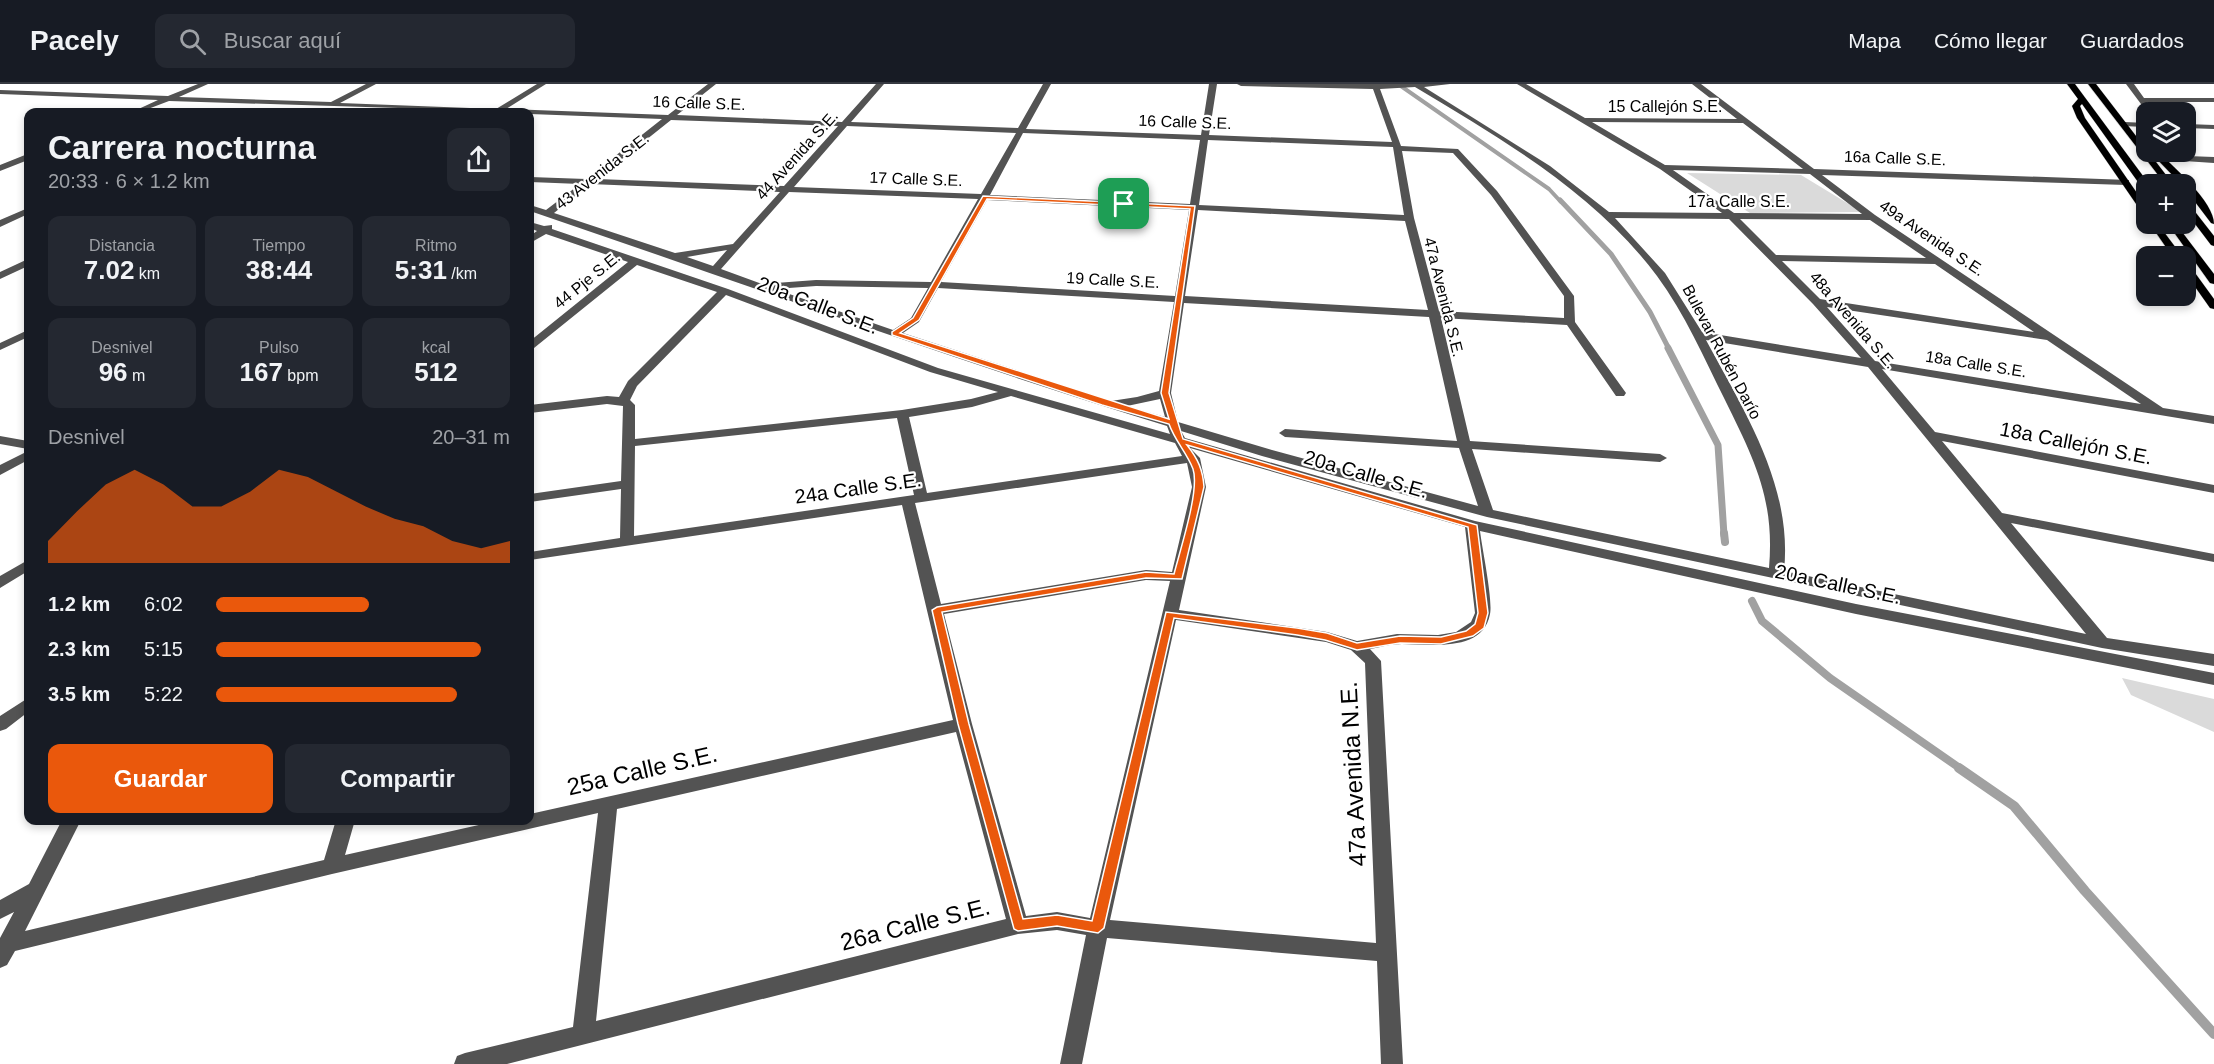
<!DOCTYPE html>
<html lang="es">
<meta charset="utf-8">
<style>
body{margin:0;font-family:Helvetica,sans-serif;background:#242831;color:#f1f3f6;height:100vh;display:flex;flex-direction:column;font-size:22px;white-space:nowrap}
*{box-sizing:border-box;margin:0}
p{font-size:20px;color:#9ea1a6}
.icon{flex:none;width:33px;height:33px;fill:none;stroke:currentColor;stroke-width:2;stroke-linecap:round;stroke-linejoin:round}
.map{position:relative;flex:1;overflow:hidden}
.panel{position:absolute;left:24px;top:24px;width:510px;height:717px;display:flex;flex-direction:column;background:#171b24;border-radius:12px;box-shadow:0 3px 9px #0003}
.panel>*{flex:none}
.buttons{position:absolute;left:2136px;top:18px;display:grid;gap:12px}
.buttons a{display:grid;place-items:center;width:60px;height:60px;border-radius:12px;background:#171b24;box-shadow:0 3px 9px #0003;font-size:30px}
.pin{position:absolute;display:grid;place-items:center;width:51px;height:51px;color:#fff;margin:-26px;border-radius:12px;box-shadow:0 3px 9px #0006}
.round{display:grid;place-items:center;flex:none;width:63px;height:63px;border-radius:12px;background:#242831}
.overview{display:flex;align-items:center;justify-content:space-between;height:102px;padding:0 24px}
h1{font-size:33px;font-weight:700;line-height:45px}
.figures{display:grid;grid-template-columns:repeat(3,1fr);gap:9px;height:102px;padding:6px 24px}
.figures div{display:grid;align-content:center;border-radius:12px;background:#242831;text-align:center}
.figures b{font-size:26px;font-weight:700}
.figures small{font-size:16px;font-weight:400}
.figures p{font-size:16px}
.chart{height:168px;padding:12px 24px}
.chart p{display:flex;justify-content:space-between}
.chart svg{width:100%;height:108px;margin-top:6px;fill:#ea580c;opacity:.7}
.cta{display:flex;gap:12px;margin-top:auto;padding:12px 24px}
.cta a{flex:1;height:69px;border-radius:12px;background:#ea580c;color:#fff;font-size:24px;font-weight:700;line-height:69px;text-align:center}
.cta a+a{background:#242831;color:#f1f3f6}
ul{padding:0 24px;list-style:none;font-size:20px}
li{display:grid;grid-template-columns:96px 72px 1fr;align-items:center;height:45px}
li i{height:15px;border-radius:8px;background:#ea580c}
header{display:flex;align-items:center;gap:36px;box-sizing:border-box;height:84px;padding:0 30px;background:#171b24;border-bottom:2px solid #363941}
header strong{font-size:28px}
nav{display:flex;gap:33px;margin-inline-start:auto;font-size:21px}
.search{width:420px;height:54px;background:#242831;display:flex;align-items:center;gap:15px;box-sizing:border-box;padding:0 21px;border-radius:12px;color:#9ea1a6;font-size:22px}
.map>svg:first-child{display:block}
.green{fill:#dadada}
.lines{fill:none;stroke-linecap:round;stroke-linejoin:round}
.stream-far4{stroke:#a1a1a1;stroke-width:4}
.stream-far3{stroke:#a1a1a1;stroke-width:5}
.stream-far2{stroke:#a1a1a1;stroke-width:7}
.stream-far1{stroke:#a1a1a1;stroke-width:8}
.stream{stroke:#a1a1a1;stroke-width:10}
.major-casing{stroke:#dbdbdb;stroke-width:1}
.minor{fill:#535353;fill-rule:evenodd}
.major{fill:#000;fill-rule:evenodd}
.route{fill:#ea580c;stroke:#fff;stroke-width:1.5;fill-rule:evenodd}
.labels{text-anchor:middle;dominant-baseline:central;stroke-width:4.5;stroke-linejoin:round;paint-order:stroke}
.far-street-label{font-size:16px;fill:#000;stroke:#fff}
.street-label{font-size:20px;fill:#000;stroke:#fff}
.near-street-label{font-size:24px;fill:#000;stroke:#fff}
</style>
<header>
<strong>Pacely</strong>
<div class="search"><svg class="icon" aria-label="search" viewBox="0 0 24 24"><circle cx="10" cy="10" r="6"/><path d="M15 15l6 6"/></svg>Buscar aquí</div>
<nav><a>Mapa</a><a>Cómo llegar</a><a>Guardados</a></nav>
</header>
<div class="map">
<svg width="2214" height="980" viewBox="0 0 2214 980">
<rect width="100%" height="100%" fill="#fff"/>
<path class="green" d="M1687 89 1801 91 1862 128 1750 129Z
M2122 594 2214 615V648L2131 611Z"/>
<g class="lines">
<path class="stream-far4" d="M1398 0 1549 105 1561 118"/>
<path class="stream-far3" d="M1560 116 1611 170 1650 228 1669 265"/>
<path class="stream-far2" d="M1668 264 1718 361 1724 451"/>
<path class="stream-far1" d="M1724 449 1725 458
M1752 517 1762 537 1830 594 1961 685"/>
<path class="stream" d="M1959 684 2014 722 2085 807 2214 950"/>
<g class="major-casing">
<path id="major" d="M2067 0H2075L2149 100H2146V106L2143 105 2082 20 2080 22 2085 34 2146 122V131L2143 130 2077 34 2072 22 2078 15Z
M2088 0H2096L2173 100H2165Z
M2150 68H2158C2174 83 2214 118 2214 140L2211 139 2186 106V100H2181Z
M2186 119 2189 120 2214 152V162L2211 161 2186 128Z
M2150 140H2158L2182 172H2172Z
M2168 140H2176L2214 190V200L2210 199Z
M2186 181 2190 182 2214 215V225L2210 224 2186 190Z"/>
</g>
<path class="minor" d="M198 0H208L179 13 331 18 366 0H376L340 19 496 25 537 0H546L506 25 668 31 708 0H716L677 31 842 38 876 0H884L851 38 1018 44 1043 0H1051L1026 45 1201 51 1209 0H1217L1209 51 1392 58 1373 5 1241 2 1237 0H1450L1424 3 1550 82 1609 128 1722 129 1660 85 1517 0H1526L1585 34 1737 35 1692 0H1701L1814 85 2129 96V100L2126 101 1822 91 1875 131 2163 324 2214 332V340L1882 285 1935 348 2214 401V409L1942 357 2002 429 2214 470V478L2011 439 2107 554 2214 570V582L2102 564 1487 433 1262 372 1181 347 1185 354 1475 437 1856 520 2214 589V601L1856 530 1480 447C1482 464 1493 516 1490 530 1483 569 1430 560 1402 560 1391 560 1381 563 1370 565L1381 577 1403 980H1381L1377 877 1107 854 1082 980H1060L1086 851 1057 846 1018 850 507 980H454L457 972 465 969 573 943 598 729 332 790 15 867 7 881 0 884V854L14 828 0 835V816L29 800 62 736H81L25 847 324 776 336 736H355L345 771 501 736H530V730L953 636 902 421 530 476V468L620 454 621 405 530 418V410L621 397 623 322 607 320 530 329V321L607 312 619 313 628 297 717 208 637 181 534 264 530 265V257L628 178 546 150 530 159V152L537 147 530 144V138L544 142 552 141V145L728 205 938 284 1170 350 1167 342C953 276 742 199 530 127V121L546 126 580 100 530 98V93L586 95 662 35 530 30V28L169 17 140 28H132L158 16 0 10V6L168 12ZM1415 3C1503 56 1595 109 1657 192 1685 230 1704 274 1725 316 1754 375 1775 415 1769 484L1493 426 1472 365 1660 378 1667 374 1660 370 1470 357 1441 234 1567 241 1616 312H1624L1626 309 1575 238 1574 212 1497 107 1458 65 1401 62 1380 5ZM671 36 838 42 784 102 597 95ZM1592 38 1743 39 1803 85 1665 81ZM847 42 1016 49 981 110 794 103ZM1023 49 1200 56 1190 120 990 111ZM1208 56 1393 63 1404 131 1199 121ZM1402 67 1453 69 1491 111 1564 212V234L1439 227 1414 134ZM1673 86 1810 90 1862 130 1734 129ZM590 100 780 108 733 160 675 169 554 129ZM789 108 978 115 931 198 816 196 762 200 721 185ZM987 116 1189 126 1175 212 941 198ZM1198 126 1405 137 1428 226 1185 212ZM1615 134 1729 135 1813 220 1861 274 1702 248 1665 189ZM1740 135 1870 136 1926 174 1776 171ZM727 166 713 182 687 173ZM1782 177 1935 180 2034 248 1820 215ZM816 202 928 204 911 234 893 246 775 205ZM938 204 1174 218 1159 307 1137 313 1111 317 903 249 919 238ZM726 211 930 288 998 308 971 315 902 326 635 355V321L630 316 637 302ZM1184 219 1429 233 1457 357 1285 345 1279 349 1285 353 1459 364 1478 422 1272 366 1178 338 1171 309ZM1827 223 2047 256 2141 320 1875 277ZM1706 256 1868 283 2086 550 1784 487C1793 402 1744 327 1706 256ZM1011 312 1175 359 1182 372 927 409 909 333 972 323ZM1160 315 1165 333 1127 322ZM897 334 914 411 634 452 635 362ZM1190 364 1465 443 1475 529 1471 538 1456 548 1438 551 1397 550 1357 557 1327 548 1179 526 1206 403 1200 374ZM1187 379 1192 403 1172 488 1146 486 941 520 915 419ZM1146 496 1170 497 1090 834 1057 828 1026 832 972 640 944 530ZM1176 536 1326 558 1351 566 1365 579 1376 859 1110 836ZM956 648 1006 835 596 937 617 725Z
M2126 0H2134L2144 14H2214V18H2147L2154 28H2147Z
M2125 38 2146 39V43L2122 42V38Z
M2186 40 2214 41V45L2186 44Z
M25 71H28V76L0 87V81Z
M2187 72 2214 73V79L2184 77 2183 75Z
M28 124V130L0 143V136Z
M28 175V182L0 195V188Z
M28 246V253L0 266V259Z
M0 352 28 357V365L0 360Z
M28 367V376L0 391V381Z
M28 476V487L0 504V492Z
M28 614V628L6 645 0 647V632Z"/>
<use href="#major" class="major"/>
</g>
<path class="route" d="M983 112 1195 122 1169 309 1183 355 1477 441 1488 529 1484 544 1473 552 1441 560 1400 559 1357 566 1325 556 1297 551 1174 534 1104 844 1098 849 1057 842 1018 847 1014 845 958 640 932 526 937 523 1146 488 1174 490C1180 466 1200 406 1193 385 1187 369 1175 357 1169 340L1102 321 892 251V248L913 234ZM987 115 1190 125 1161 309 1169 335 900 249 919 236ZM1187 361 1468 443 1478 529 1475 540 1466 547 1441 553 1400 552 1357 559 1327 549 1297 544 1166 528 1092 837 1057 831 1023 835 969 640 942 528 1146 494 1182 495 1204 403C1203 386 1198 375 1187 361Z"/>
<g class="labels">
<g class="far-street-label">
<text transform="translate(699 19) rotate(2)">16 Calle S.E.</text>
<text x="1665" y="22">15 Callejón S.E.</text>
<text transform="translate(1185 38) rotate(2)">16 Calle S.E.</text>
<text transform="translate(797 71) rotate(-48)">44 Avenida S.E.</text>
<text transform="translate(1895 74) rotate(2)">16a Calle S.E.</text>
<text transform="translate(602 87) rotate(-38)">43 Avenida S.E.</text>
<text transform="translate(916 95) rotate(2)">17 Calle S.E.</text>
<text x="1739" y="117">17a Calle S.E.</text>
<text transform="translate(1932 154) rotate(34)">49a Avenida S.E.</text>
<text transform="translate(587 196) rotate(-39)">44 Pje S.E.</text>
<text transform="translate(1113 196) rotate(3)">19 Calle S.E.</text>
<text transform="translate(1444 213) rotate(76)">47a Avenida S.E.</text>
<text transform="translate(1853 236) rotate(49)">48a Avenida S.E.</text>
<text transform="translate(1722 268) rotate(62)">Bulevar Rubén Darío</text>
<text transform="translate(1976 280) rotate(9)">18a Calle S.E.</text>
</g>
<g class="street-label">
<text transform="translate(818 221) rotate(21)">20a Calle S.E.</text>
<text transform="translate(2076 359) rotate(11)">18a Callejón S.E.</text>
<text transform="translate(1366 390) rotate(16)">20a Calle S.E.</text>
<text transform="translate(858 404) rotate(-8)">24a Calle S.E.</text>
<text transform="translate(1838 500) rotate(12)">20a Calle S.E.</text>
</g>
<g class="near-street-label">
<text transform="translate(642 686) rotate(-13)">25a Calle S.E.</text>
<text transform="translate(1353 690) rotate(-93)">47a Avenida N.E.</text>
<text transform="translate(915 840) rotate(-14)">26a Calle S.E.</text>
</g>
</g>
</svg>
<div class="buttons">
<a><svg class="icon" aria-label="layers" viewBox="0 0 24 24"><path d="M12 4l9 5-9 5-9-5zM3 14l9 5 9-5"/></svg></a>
<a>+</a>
<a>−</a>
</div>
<div class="pin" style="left:1124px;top:120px;background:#1e9e55"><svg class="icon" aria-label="arrive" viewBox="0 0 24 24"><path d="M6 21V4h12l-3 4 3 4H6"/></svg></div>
<section class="panel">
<div class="overview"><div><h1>Carrera nocturna</h1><p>20:33 · 6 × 1.2 km</p></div><a class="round"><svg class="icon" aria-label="share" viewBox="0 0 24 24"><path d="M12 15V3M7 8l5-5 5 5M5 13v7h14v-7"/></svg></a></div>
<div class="figures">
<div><p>Distancia</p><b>7.02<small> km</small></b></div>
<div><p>Tiempo</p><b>38:44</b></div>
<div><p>Ritmo</p><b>5:31<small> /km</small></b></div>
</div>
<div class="figures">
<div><p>Desnivel</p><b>96<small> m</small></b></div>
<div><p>Pulso</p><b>167<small> bpm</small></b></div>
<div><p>kcal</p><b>512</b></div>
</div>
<div class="chart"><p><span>Desnivel</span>20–31 m</p>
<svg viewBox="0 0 160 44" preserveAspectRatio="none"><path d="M0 44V35L10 23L20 12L30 6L40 12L50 21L60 21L70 15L80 6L90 9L100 15L110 21L120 26L130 29L140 35L150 38L160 35V44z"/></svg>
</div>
<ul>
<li><b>1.2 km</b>6:02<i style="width:52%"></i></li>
<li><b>2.3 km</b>5:15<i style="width:90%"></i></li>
<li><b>3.5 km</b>5:22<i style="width:82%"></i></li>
</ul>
<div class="cta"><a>Guardar</a><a>Compartir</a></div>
</section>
</div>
